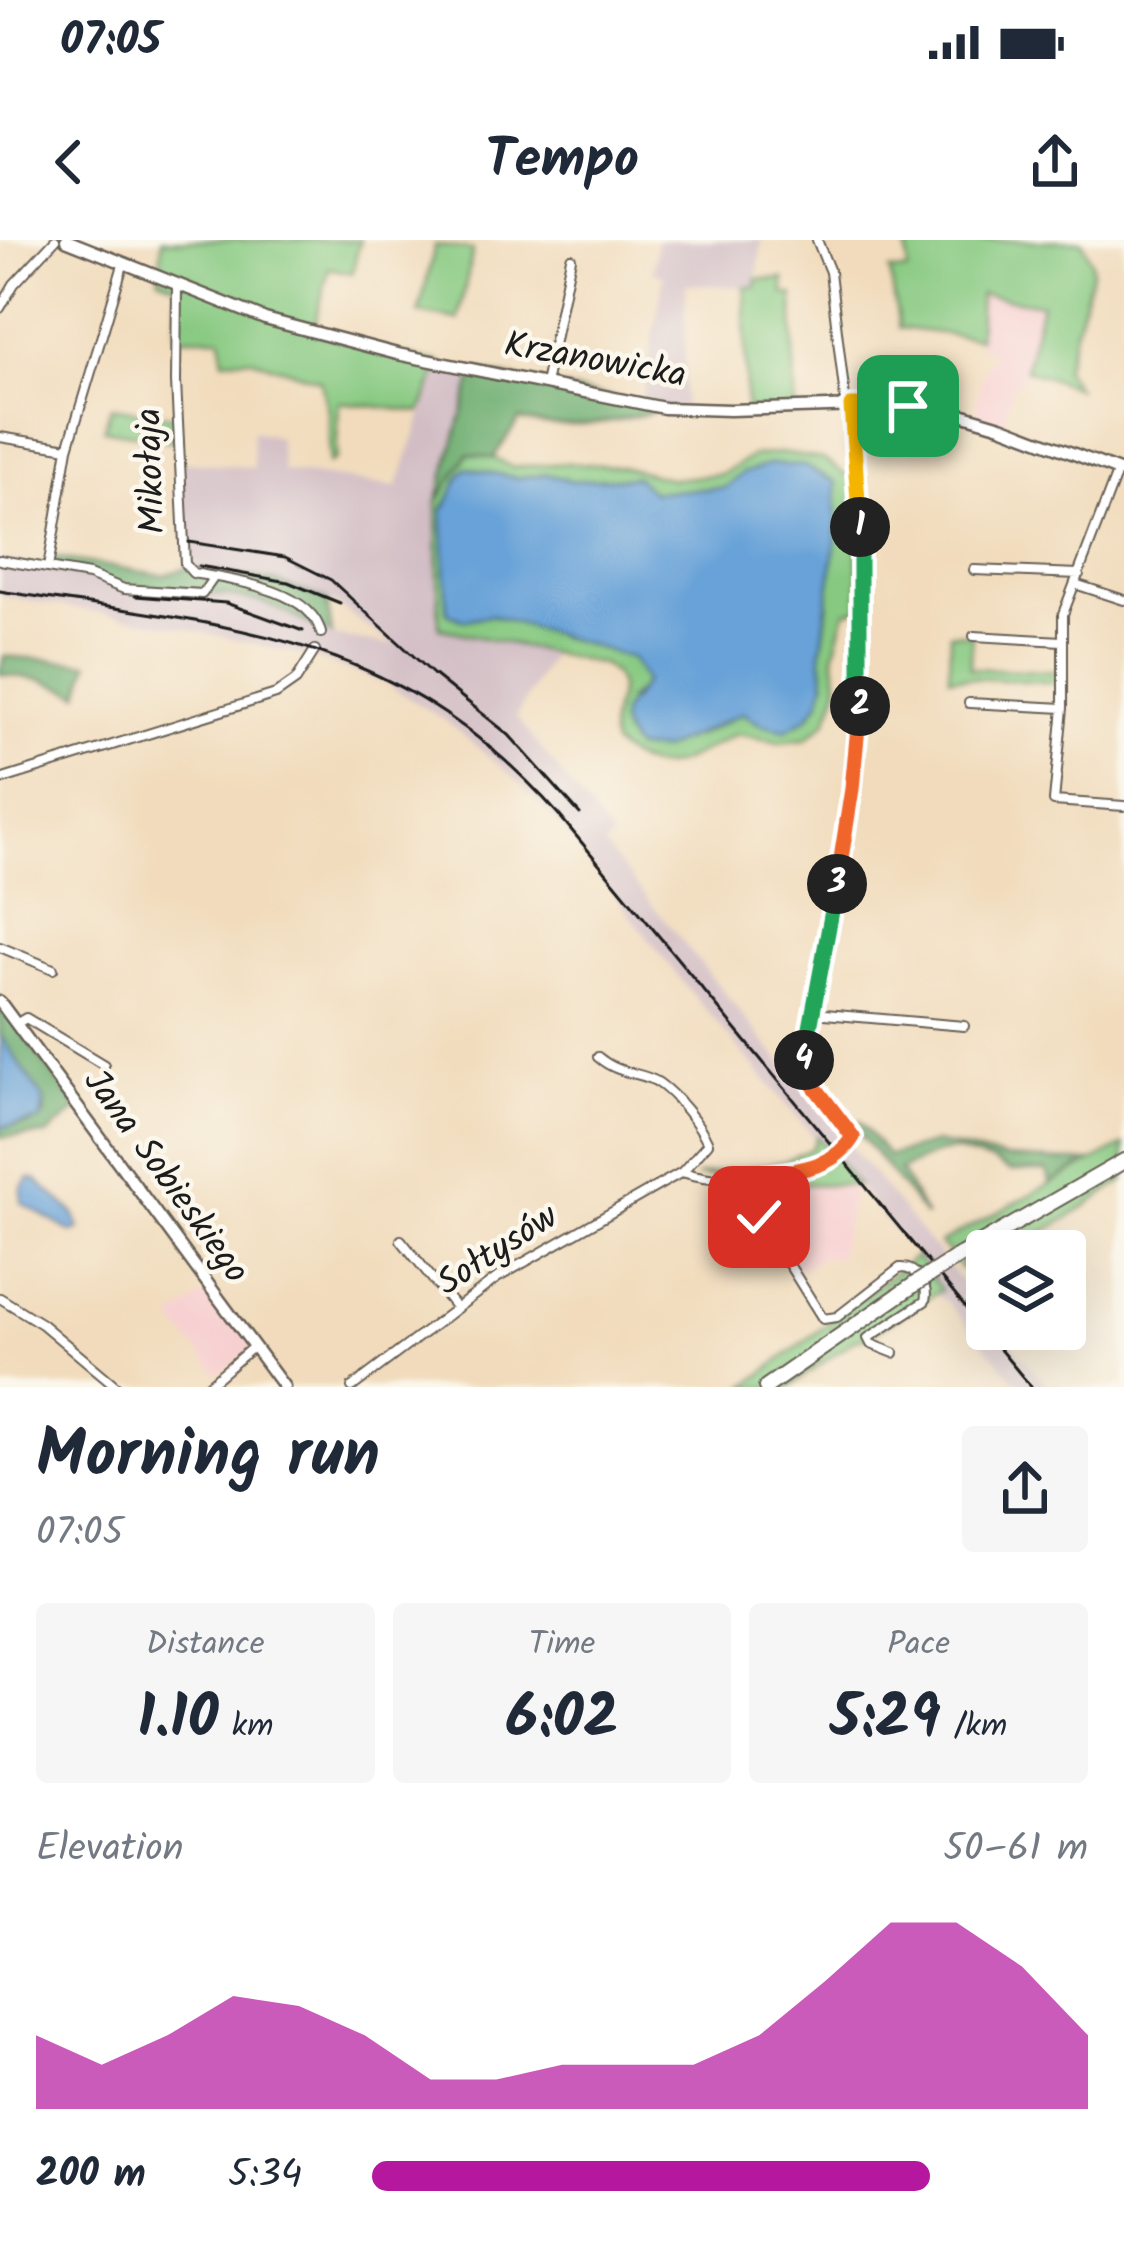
<!DOCTYPE html>
<meta charset="utf-8">
<style>
body{margin:0;font-family:Kalam,sans-serif;background:#f6f6f7;color:#1f2937;height:100vh;display:flex;flex-direction:column;font-size:45px;white-space:nowrap}
*{box-sizing:border-box;margin:0}
p{font-size:39px;color:#747a83}
.icon{flex:none;width:66px;height:66px;fill:none;stroke:currentColor;stroke-width:2;stroke-linecap:round;stroke-linejoin:round}
.map{position:relative;height:1147px;overflow:hidden}
.panel{display:flex;flex-direction:column;background:#fff;flex:1}
.panel>*{flex:none}
.fabs{position:absolute;left:966px;top:990px;display:grid;gap:24px}
.fabs a{display:grid;place-items:center;width:120px;height:120px;border-radius:12px;background:#fff;box-shadow:0 12px 48px #0002;font-size:60px}
.pin{position:absolute;display:grid;place-items:center;width:102px;height:102px;color:#fff;margin:-51px;border-radius:24px;box-shadow:0 6px 18px #0006}
.km{position:absolute;width:60px;height:60px;margin:-30px;border-radius:50%;background:#222;color:#fff;font-size:33px;line-height:60px;text-align:center}
.round{display:grid;place-items:center;flex:none;width:126px;height:126px;border-radius:12px;background:#f6f6f7}
.overview{display:flex;align-items:center;justify-content:space-between;height:204px;padding:0 36px}
h1{font-size:66px;font-weight:700;line-height:90px}
.stats{display:grid;grid-template-columns:repeat(3,1fr);gap:18px;height:204px;padding:12px 36px}
.stats div{display:grid;align-content:center;border-radius:12px;background:#f6f6f7;text-align:center}
.stats b{font-size:60px;font-weight:700}
.stats small{font-size:33px;font-weight:400}
.stats p{font-size:33px}
.chart{height:336px;padding:24px 36px}
.chart p{display:flex;justify-content:space-between}
.chart svg{width:100%;height:216px;margin-top:12px;fill:#b5179e;opacity:.7}
ul{padding:0 36px;list-style:none;font-size:39px}
li{display:grid;grid-template-columns:192px 144px 1fr;align-items:center;height:90px}
li i{height:30px;border-radius:15px;background:#b5179e}
.status{display:flex;justify-content:space-between;align-items:center;height:84px;padding:0 60px;background:#fff;direction:ltr}
.status svg{height:33px;fill:currentColor}
header{display:flex;justify-content:space-between;align-items:center;height:156px;padding:0 36px;background:#fff;font-size:54px;font-weight:700}
.map>svg:first-child{display:block}
.built{fill:#f7cfd0}
.industrial{fill:#d2bdc5}
.green{fill:#87c981;stroke:#52724e;stroke-width:3;fill-rule:evenodd}
.forest{fill:#6dad6f;stroke:#446446;stroke-width:3}
.water{fill:#67a2d8;stroke:#425f7a;stroke-width:3}
.lines{fill:none;stroke-linecap:round;stroke-linejoin:round}
.street-casing{stroke:#675f54;stroke-width:12}
.secondary-casing{stroke:#675f54;stroke-width:15}
.primary-casing{stroke:#675f54;stroke-width:18}
.street{stroke:#fff;stroke-width:8}
.secondary{stroke:#fff;stroke-width:10}
.primary{stroke:#fff;stroke-width:14}
.rail{stroke:#1c1c1c;stroke-width:3}
.street-bridge-casing{stroke:#675f54;stroke-width:12;stroke-linecap:butt}
.primary-bridge-casing{stroke:#675f54;stroke-width:18;stroke-linecap:butt}
.street-bridge{stroke:#fff;stroke-width:8}
.primary-bridge{stroke:#fff;stroke-width:14}
.split-1-casing{stroke:#fff;stroke-width:24}
.split-2-casing{stroke:#fff;stroke-width:24}
.split-3-casing{stroke:#fff;stroke-width:24}
.split-4-casing{stroke:#fff;stroke-width:24}
.split-5-casing{stroke:#fff;stroke-width:24}
.split-6-casing{stroke:#fff;stroke-width:24}
.split-1{stroke:#f5b400;stroke-width:15}
.split-2{stroke:#22a559;stroke-width:15}
.split-3{stroke:#f0652b;stroke-width:15}
.split-4{stroke:#22a559;stroke-width:15}
.split-5{stroke:#f0652b;stroke-width:15}
.split-6{stroke:#f5b400;stroke-width:15}
.labels{text-anchor:middle;dominant-baseline:central;stroke-width:9;stroke-linejoin:round;paint-order:stroke}
.street-label{font-size:36px;fill:#1c1c1c;stroke:#fbf7ec}
</style>
<div class="status"><b>07:05</b><svg viewBox="0 0 49 12"><path d="M0 12V9h3v3zM5 12V6h3v6zM10 12V3h3v9zM15 12V0h3v12zM26 1h20v11H26zM47 4h2v5h-2z"/></svg></div>
<header><svg class="icon" aria-label="back" viewBox="0 0 24 24"><path d="M15 5l-7 7 7 7"/></svg>Tempo<svg class="icon" aria-label="share" viewBox="0 0 24 24"><path d="M12 15V3M7 8l5-5 5 5M5 13v7h14v-7"/></svg></header>
<div class="map">
<svg width="1124" height="1147" viewBox="0 0 1124 1147">
<rect width="100%" height="100%" fill="#fbf7ec"/>
<filter id="ink" filterUnits="userSpaceOnUse"><feTurbulence type="fractalNoise" baseFrequency=".00833" numOctaves="2"/><feDisplacementMap in="SourceGraphic" scale="24" xChannelSelector="R" yChannelSelector="G"/><feConvolveMatrix kernelMatrix="1 2 1 2 8 2 1 2 1" color-interpolation-filters="sRGB"/></filter>
<filter id="wash" filterUnits="userSpaceOnUse"><feTurbulence type="fractalNoise" baseFrequency=".004" numOctaves="4" result="noise"/><feDisplacementMap in="SourceGraphic" scale="48" xChannelSelector="R" yChannelSelector="G"/><feGaussianBlur stdDeviation="2.7" result="paint"/><feColorMatrix in="noise" values="0 0 0 0 0 0 0 0 0 0 0 0 0 0 0 0 0 1.4 0 .05"/><feComposite in="paint" operator="in"/></filter>
<g filter="url(#wash)">
<rect width="100%" height="100%" fill="#f1dbbc"/>
<path class="built" d="M980 54 1042 64 1021 144 1014 143 1003 186 975 177 980 140 992 112 978 107Z
M796 944 854 948 838 1019 826 1015 793 1033 759 978Z
M211 1050 253 1107 218 1135 172 1079Z"/>
<path class="industrial" d="M657 0H762L756 48 686 44 684 169 641 165 664 35 653 32Z
M441 123 475 130 437 262 439 388 551 415 516 477 612 598 604 606 987 1073V1089H1000L1048 1147H1021L948 1063 935 1054 941 1049 916 1016 683 743 559 584 514 538 446 481 384 443 312 417 170 385 0 356V320L262 362 334 396 393 405 334 363 276 342 187 328 180 221 253 228 252 191 278 197 283 231 397 247Z"/>
<path class="green" d="M162 0H360L352 33 329 28 313 93 441 123 421 172 339 162 336 219 329 223V175L320 140 249 118 223 120 221 97H176L177 46 159 38Z
M907 0 1082 1 1092 22V32L1064 129 1076 148 1025 129 1041 64 980 54 978 98 899 88 890 31H908Z
M435 5 473 10 458 80 419 73Z
M757 39H784V54L793 55 795 168 746 170 745 47H756Z
M111 167 178 177 179 202 104 189Z
M469 213 493 218 513 227 567 223 621 226 672 239 722 234 753 216 780 213 823 219 857 242 859 369 846 371 834 415 839 446 827 481 806 499 779 502 737 494C688 515 664 549 613 505 600 470 639 452 604 425L439 388 437 262ZM468 228 517 238 546 234 571 241 635 237 652 252 725 248 743 233 829 362 821 413 825 442 760 484 743 473 695 497 627 460 643 447 645 440 632 418 491 375 465 380 442 270Z
M950 393 972 394 970 428 1062 432V443L949 437Z
M817 896 857 945 796 944 759 978 735 939 695 936 783 922 812 908Z
M1124 905V941C1088 963 1028 1011 987 1011V1018L962 1029 940 1003Z
M916 1016 941 1050 870 1095 854 1100 789 1147H745Z"/>
<path class="forest" d="M475 130 664 168C619 183 566 191 519 180L493 218 468 214 437 262Z
M51 317 163 335 187 328 276 342 327 360 332 394 262 362 224 355 124 349 89 335 48 328Z
M4 416 89 423 80 454 42 440 0 434Z
M0 762 78 869 47 895 0 897V888L30 884 45 875 44 860 0 795Z
M859 881 888 916 935 903 1004 918 1088 922 1050 943 1047 931H1009L994 922 954 911 938 913 900 930 926 977 855 888Z"/>
<path class="water" d="M771 224 804 226 836 242 837 292 821 413 825 442 820 461 808 477 786 490 760 484 743 473 662 510 634 509C605 468 631 471 645 440L631 418 491 375 465 380 447 373 442 270C455 257 453 240 467 228L517 238 546 234 571 241 636 237 652 252 725 248 743 233Z
M0 795 44 860 41 880 0 888Z
M29 939 36 940 74 973 80 989 72 992 22 963V948Z"/>
</g>
<g filter="url(#ink)">
<g class="lines">
<g class="street-casing">
<path id="street" d="M817 0 830 32 846 167
M177 46 176 142 185 324 193 333C231 340 311 349 321 393
M0 68 14 44 55 0
M545 144 571 18
M0 197 68 208
M1118 230 1063 374V468L1054 561 1124 566
M0 320 89 335 124 349 202 354 214 337
M48 328 68 208 123 25
M974 330 1079 334
M1075 344 1124 360
M974 396 1062 401
M969 463 1063 468
M0 540 276 454 296 440 315 410
M0 707 53 729
M813 773 964 786
M16 784 26 778 104 825
M849 905 852 894 808 839 804 825 858 504 862 329 851 167
M682 932C725 946 794 939 834 917
M735 938 823 1079 837 1077 900 1028C917 1027 929 1046 925 1061L868 1098 871 1104 894 1113
M401 1000 456 1068
M0 1058 42 1084 117 1147
M206 1147 253 1107
M352 1147 497 1038 682 932 708 903C699 883 677 856 659 843 641 831 620 836 598 817"/>
</g>
<g class="secondary-casing">
<path id="secondary" d="M66 0 265 79 397 114 664 168 730 170 892 165 944 169 1001 186 1124 233
M0 762 284 1147"/>
</g>
<g class="primary-casing">
<path id="primary" d="M960 1015 1124 921
M766 1147 915 1044"/>
</g>
<use href="#street" class="street"/>
<use href="#secondary" class="secondary"/>
<use href="#primary" class="primary"/>
<path class="rail" d="M189 302 285 317 331 340 433 434 509 495 580 574
M199 326 288 342 340 363
M0 351C228 387 394 389 559 575L1031 1147
M135 356 226 363 303 391"/>
<g class="street-bridge-casing">
<path id="street-bridge" d="M834 917 849 905"/>
</g>
<g class="primary-bridge-casing">
<path id="primary-bridge" d="M915 1044 960 1015"/>
</g>
<use href="#street-bridge" class="street-bridge"/>
<use href="#primary-bridge" class="primary-bridge"/>
</g>
</g>
<g class="lines" filter="url(#ink)">
<g class="split-1-casing">
<path id="split-1" d="M860 287 851 166H908"/>
</g>
<g class="split-2-casing">
<path id="split-2" d="M860 466V287"/>
</g>
<g class="split-3-casing">
<path id="split-3" d="M837 644 852 549 860 466"/>
</g>
<g class="split-4-casing">
<path id="split-4" d="M804 820 837 644"/>
</g>
<g class="split-5-casing">
<path id="split-5" d="M781 933C809 929 837 923 853 897L808 838 804 820"/>
</g>
<g class="split-6-casing">
<path id="split-6" d="M759 977 735 938 781 933"/>
</g>
<use href="#split-1" class="split-1"/>
<use href="#split-2" class="split-2"/>
<use href="#split-3" class="split-3"/>
<use href="#split-4" class="split-4"/>
<use href="#split-5" class="split-5"/>
<use href="#split-6" class="split-6"/>
</g>
<g class="labels">
<g class="street-label">
<text transform="translate(595 121) rotate(10)">Krzanowicka</text>
<text transform="translate(152 231) rotate(-92)">Mikołaja</text>
<text transform="translate(165 937) rotate(54)">Jana Sobieskiego</text>
<text transform="translate(498 1011) rotate(-33)">Sołtysów</text>
</g>
</g>
</svg>
<div class="fabs">
<a><svg class="icon" aria-label="layers" viewBox="0 0 24 24"><path d="M12 4l9 5-9 5-9-5zM3 14l9 5 9-5"/></svg></a>
</div>
<div class="pin" style="left:908px;top:166px;background:#1e9e55"><svg class="icon" aria-label="arrive" viewBox="0 0 24 24"><path d="M6 21V4h12l-3 4 3 4H6"/></svg></div>
<div class="pin" style="left:759px;top:977px;background:#d93025"><svg class="icon" aria-label="check" viewBox="0 0 24 24"><path d="M5 12l5 5 9-10"/></svg></div>
<b class="km" style="left:860px;top:287px">1</b>
<b class="km" style="left:860px;top:466px">2</b>
<b class="km" style="left:837px;top:644px">3</b>
<b class="km" style="left:804px;top:820px">4</b>
</div>
<section class="panel">
<div class="overview"><div><h1>Morning run</h1><p>07:05</p></div><a class="round"><svg class="icon" aria-label="share" viewBox="0 0 24 24"><path d="M12 15V3M7 8l5-5 5 5M5 13v7h14v-7"/></svg></a></div>
<div class="stats">
<div><p>Distance</p><b>1.10<small> km</small></b></div>
<div><p>Time</p><b>6:02</b></div>
<div><p>Pace</p><b>5:29<small> /km</small></b></div>
</div>
<div class="chart"><p><span>Elevation</span>50–61 m</p>
<svg viewBox="0 0 160 44" preserveAspectRatio="none"><path d="M0 44V29L10 35L20 29L30 21L40 23L50 29L60 38L70 38L80 35L90 35L100 35L110 29L120 18L130 6L140 6L150 15L160 29V44z"/></svg>
</div>
<ul>
<li><b>200 m</b>5:34<i style="width:78%"></i></li>
</ul>
</section>
